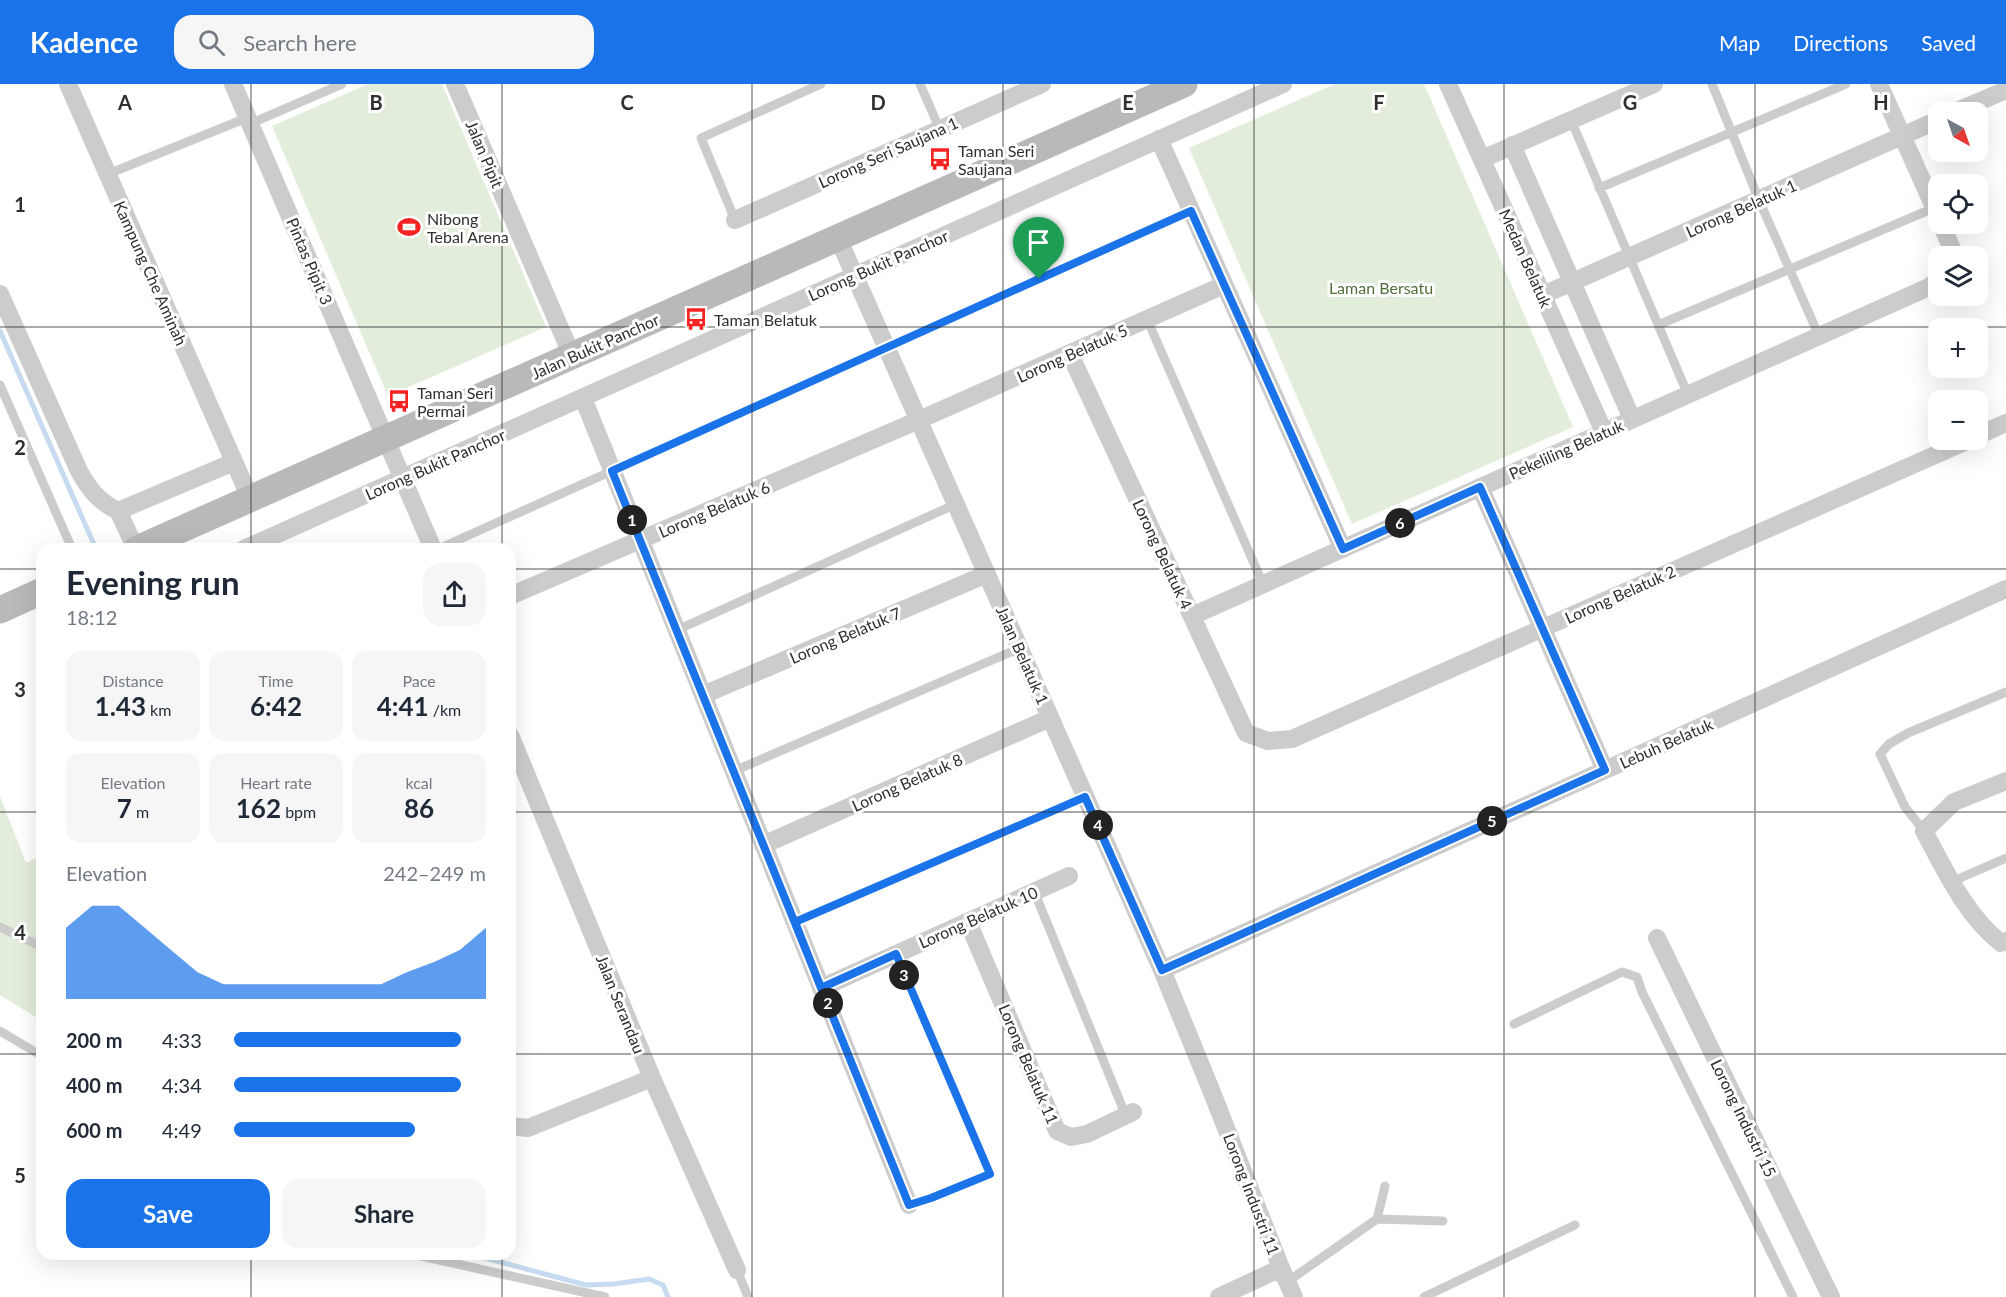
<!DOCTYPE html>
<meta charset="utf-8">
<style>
body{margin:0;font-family:Lato,sans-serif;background:#f6f6f7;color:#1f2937;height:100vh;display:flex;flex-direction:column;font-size:22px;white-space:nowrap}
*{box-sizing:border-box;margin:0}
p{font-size:20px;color:#747a83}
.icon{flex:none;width:33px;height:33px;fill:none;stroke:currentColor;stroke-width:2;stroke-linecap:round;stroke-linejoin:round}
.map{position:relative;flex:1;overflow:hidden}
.panel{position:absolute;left:36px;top:459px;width:480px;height:717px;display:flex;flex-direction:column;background:#fff;border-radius:18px;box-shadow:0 6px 24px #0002}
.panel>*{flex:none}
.needle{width:39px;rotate:140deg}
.controls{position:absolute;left:1928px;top:18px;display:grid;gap:12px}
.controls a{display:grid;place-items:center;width:60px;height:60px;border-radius:12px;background:#fff;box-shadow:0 6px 24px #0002;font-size:30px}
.pin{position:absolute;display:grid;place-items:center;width:51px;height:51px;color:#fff;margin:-62px -26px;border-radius:50% 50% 50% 0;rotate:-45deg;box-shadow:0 0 6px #0007}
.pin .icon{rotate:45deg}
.km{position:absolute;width:30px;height:30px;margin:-15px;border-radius:50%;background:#222;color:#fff;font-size:16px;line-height:30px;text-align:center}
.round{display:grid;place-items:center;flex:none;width:63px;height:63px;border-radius:18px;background:#f6f6f7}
.overview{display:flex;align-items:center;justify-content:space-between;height:102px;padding:0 30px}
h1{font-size:33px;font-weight:700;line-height:45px}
.figures{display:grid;grid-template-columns:repeat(3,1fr);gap:9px;height:102px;padding:6px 30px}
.figures div{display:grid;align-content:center;border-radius:15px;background:#f6f6f7;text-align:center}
.figures b{font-size:26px;font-weight:700}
.figures small{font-size:16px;font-weight:400}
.figures p{font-size:16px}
.chart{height:168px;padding:12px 30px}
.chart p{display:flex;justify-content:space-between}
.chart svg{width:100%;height:108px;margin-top:6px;fill:#1a73e8;opacity:.7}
.primary-button{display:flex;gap:12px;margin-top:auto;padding:12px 30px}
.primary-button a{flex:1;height:69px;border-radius:18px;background:#1a73e8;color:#fff;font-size:24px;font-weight:700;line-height:69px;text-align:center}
.primary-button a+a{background:#f6f6f7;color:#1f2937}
ul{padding:0 30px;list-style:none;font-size:20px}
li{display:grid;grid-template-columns:96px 72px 1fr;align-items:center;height:45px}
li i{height:15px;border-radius:8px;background:#1a73e8}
header{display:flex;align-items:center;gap:36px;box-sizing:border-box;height:84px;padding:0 30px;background:#1a73e8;color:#fff}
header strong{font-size:28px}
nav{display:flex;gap:33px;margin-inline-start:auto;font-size:21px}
.search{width:420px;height:54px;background:#f6f6f7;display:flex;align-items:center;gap:15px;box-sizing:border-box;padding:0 21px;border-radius:18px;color:#747a83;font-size:22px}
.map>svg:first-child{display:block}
.green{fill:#e3eddb}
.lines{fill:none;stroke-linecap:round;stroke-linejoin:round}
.stream{stroke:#c6dbef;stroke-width:5}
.service{stroke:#ccc;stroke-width:9}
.minor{stroke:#ccc;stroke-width:18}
.secondary{stroke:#b9b9b9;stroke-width:27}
.route-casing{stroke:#fff;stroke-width:12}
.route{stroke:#1a73e8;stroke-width:8}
.grid{fill:none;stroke:#2f2f2f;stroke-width:1.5;stroke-opacity:0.55}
.labels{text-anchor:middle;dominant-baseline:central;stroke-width:6;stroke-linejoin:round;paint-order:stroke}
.poi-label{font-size:16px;fill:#2f2f2f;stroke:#fff;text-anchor:start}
.street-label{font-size:16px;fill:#2f2f2f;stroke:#fff}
.park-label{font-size:16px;fill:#4d6f38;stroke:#fff}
.grid-label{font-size:20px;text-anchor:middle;font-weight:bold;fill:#2f2f2f;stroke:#fff;stroke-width:6;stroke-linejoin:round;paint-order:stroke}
</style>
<header>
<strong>Kadence</strong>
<div class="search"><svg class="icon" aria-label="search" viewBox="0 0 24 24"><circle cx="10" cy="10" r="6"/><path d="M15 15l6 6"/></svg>Search here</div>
<nav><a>Map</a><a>Directions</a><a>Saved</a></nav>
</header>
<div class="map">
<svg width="2006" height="1213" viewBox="0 0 2006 1213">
<rect width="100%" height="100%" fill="#fff"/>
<path class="green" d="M368 0H442L546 243 388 312 272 42Z
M1335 0H1424L1573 343 1352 440 1189 64Z
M0 712 26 779 42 771V937L0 911Z"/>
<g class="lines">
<path class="stream" d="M0 247 96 465
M470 1170 586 1201 614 1200 649 1195 663 1201 668 1213"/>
<path class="service" d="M920 0 940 46
M1712 0 1759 116 1819 252
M1571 36 1688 311
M252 39 342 0
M108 90 249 33
M1599 104 1846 0
M735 136 701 54 821 0
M1147 235 1263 500
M1658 241 1934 124
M0 301 72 465
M438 465 1191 127
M677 546 956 420
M734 687 1020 564
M1924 747 1905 723 1880 670 1889 660 1908 649 2006 608
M1951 798 2006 774
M1034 807 1126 1032
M795 838 1085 713
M0 843 42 863
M896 870 990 1090 931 1114 909 1121
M1514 940 1622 888 1637 893 1642 908 1793 1213
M0 947 42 972
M1377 1135 1385 1102
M412 1170 605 1213
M737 1186 748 1213
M1287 1198 1377 1135 1443 1137
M1424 1213 1575 1141"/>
<path class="minor" d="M68 0 250 414
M233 0 433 465
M455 0 572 272
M1448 0 1604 348
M1879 0 1938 132
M1955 28 2006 6
M1159 55 1343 465
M1512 61 1632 335
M1482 75 1654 0
M735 136 1042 0
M1941 140 1953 167 1952 172
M838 154 1162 886 1211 1006 1281 1184 1294 1213
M0 210 79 387C89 405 98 417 118 427L234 378
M1543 211 1938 36
M1070 270 1246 649 1268 657 1292 655 1969 356
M583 314 909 1121
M1977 352 2006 339
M1480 403 1605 686
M118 427 136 465
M244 465 1283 0
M510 512 919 336 1224 201
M1192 532 1929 203 1938 196
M703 611 987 490
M510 651 652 994 737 1186
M2006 697 1954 718 1924 747C1945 786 1966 832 2001 859L2006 857
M763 761 1050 634
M968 838 1057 1047 1071 1053 1087 1050 1133 1028
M1657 854 1831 1213
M1162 886 2006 505
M821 904 1069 792
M510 1042 528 1044 652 994
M1219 1213 1281 1184"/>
<path class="secondary" d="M137 465 1184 0
M0 526 42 507"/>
</g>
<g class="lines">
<g class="route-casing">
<path id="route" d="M1039 195 612 387 909 1121 931 1114 990 1090 896 870 821 904 795 838 1085 713 1162 886 1605 686 1480 403 1343 465 1191 127 1039 195"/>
</g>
<use href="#route" class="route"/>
</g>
<path class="grid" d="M251 0V465M502 0V465M752 0V1213M1003 0V1213M1254 0V1213M1504 0V1213M1755 0V1213M0 243H2006M0 485H42M510 485H2006M0 728H42M510 728H2006M0 970H42M510 970H2006M251 1170V1213M502 1170V1213"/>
<defs>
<g id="bus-bare" transform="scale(1.8)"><path d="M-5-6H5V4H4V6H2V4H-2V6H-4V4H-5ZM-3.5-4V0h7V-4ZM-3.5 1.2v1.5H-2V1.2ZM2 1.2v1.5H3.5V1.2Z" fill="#f52422" stroke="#fff" stroke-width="2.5" paint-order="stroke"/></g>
<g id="stadium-bare" transform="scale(1.8)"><path d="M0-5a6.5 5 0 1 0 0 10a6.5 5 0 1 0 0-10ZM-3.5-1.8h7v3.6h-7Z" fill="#f52422" stroke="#fff" stroke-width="2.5" paint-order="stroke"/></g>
</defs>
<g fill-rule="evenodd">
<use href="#bus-bare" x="940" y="75"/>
<use href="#stadium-bare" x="409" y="143"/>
<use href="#bus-bare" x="696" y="235"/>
<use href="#bus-bare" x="399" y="317"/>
</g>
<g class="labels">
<g class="poi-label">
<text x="958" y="66">Taman Seri<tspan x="958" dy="18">Saujana</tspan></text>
<text x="427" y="134">Nibong<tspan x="427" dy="18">Tebal Arena</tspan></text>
<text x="714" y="235">Taman Belatuk</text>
<text x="417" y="308">Taman Seri<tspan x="417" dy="18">Permai</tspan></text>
</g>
<g class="street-label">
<text transform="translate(888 68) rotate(-24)">Lorong Seri Saujana 1</text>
<text transform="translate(485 70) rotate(67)">Jalan Pipit</text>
<text transform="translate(1741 124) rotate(-24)">Lorong Belatuk 1</text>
<text transform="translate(1526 174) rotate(66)">Medan Belatuk</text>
<text transform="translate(310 177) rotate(67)">Pintas Pipit 3</text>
<text transform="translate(878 181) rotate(-24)">Lorong Bukit Panchor</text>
<text transform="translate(151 189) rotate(66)">Kampung Che Aminah</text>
<text transform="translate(595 262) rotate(-24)">Jalan Bukit Panchor</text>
<text transform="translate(1072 269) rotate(-24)">Lorong Belatuk 5</text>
<text transform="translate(1566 365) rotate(-24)">Pekeliling Belatuk</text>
<text transform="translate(435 380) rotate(-24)">Lorong Bukit Panchor</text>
<text transform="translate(714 425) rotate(-23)">Lorong Belatuk 6</text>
<text transform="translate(1163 470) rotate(65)">Lorong Belatuk 4</text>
<text transform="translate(1620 510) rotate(-24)">Lorong Belatuk 2</text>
<text transform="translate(845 551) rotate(-23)">Lorong Belatuk 7</text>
<text transform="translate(1023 571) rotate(66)">Jalan Belatuk 1</text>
<text transform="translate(1666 659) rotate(-24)">Lebuh Belatuk</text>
<text transform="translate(907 698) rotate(-24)">Lorong Belatuk 8</text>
<text transform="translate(978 833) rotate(-24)">Lorong Belatuk 10</text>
<text transform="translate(621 920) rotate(68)">Jalan Serandau</text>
<text transform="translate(1029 980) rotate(67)">Lorong Belatuk 11</text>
<text transform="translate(1744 1034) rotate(64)">Lorong Industri 15</text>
<text transform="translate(1252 1110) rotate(69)">Lorong Industri 11</text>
</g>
<g class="park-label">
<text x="1381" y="203">Laman Bersatu</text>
</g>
</g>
<g class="grid-label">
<text x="125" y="26">A</text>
<text x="376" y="26">B</text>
<text x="627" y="26">C</text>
<text x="878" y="26">D</text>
<text x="1128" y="26">E</text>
<text x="1379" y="26">F</text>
<text x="1630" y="26">G</text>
<text x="1881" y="26">H</text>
<text x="20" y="128">1</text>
<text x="20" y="371">2</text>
<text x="20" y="613">3</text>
<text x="20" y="856">4</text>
<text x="20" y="1099">5</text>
</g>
</svg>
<div class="controls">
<a><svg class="needle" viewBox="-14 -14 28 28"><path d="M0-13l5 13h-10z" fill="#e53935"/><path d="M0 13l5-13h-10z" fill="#747a83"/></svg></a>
<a><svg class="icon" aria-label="locate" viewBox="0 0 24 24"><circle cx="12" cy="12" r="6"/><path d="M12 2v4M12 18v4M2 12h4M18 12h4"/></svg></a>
<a><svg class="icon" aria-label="layers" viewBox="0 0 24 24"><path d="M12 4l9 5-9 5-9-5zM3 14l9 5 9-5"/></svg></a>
<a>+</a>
<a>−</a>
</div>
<div class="pin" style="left:1039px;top:195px;background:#1e9e55"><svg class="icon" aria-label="arrive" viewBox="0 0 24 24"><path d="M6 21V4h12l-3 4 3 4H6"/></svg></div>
<b class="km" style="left:632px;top:436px">1</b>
<b class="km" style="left:828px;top:919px">2</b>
<b class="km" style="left:904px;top:891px">3</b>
<b class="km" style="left:1098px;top:741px">4</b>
<b class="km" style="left:1492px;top:737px">5</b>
<b class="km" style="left:1400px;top:439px">6</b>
<section class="panel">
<div class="overview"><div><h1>Evening run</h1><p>18:12</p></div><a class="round"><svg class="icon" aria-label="share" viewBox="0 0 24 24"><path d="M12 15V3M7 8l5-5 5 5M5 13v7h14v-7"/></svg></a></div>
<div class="figures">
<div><p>Distance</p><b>1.43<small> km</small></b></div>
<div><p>Time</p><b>6:42</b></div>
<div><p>Pace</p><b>4:41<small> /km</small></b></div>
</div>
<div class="figures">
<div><p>Elevation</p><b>7<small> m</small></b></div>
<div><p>Heart rate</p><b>162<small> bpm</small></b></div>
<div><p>kcal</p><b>86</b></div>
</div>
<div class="chart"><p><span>Elevation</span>242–249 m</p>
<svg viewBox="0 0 160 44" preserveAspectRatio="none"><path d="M0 44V15L10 6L20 6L30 15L40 24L50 33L60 38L70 38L80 38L90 38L100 38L110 38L120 38L130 33L140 29L150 24L160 15V44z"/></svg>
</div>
<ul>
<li><b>200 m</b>4:33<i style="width:90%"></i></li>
<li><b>400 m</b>4:34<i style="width:90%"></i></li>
<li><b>600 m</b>4:49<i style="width:72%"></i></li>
</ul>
<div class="primary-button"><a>Save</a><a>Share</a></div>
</section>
</div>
